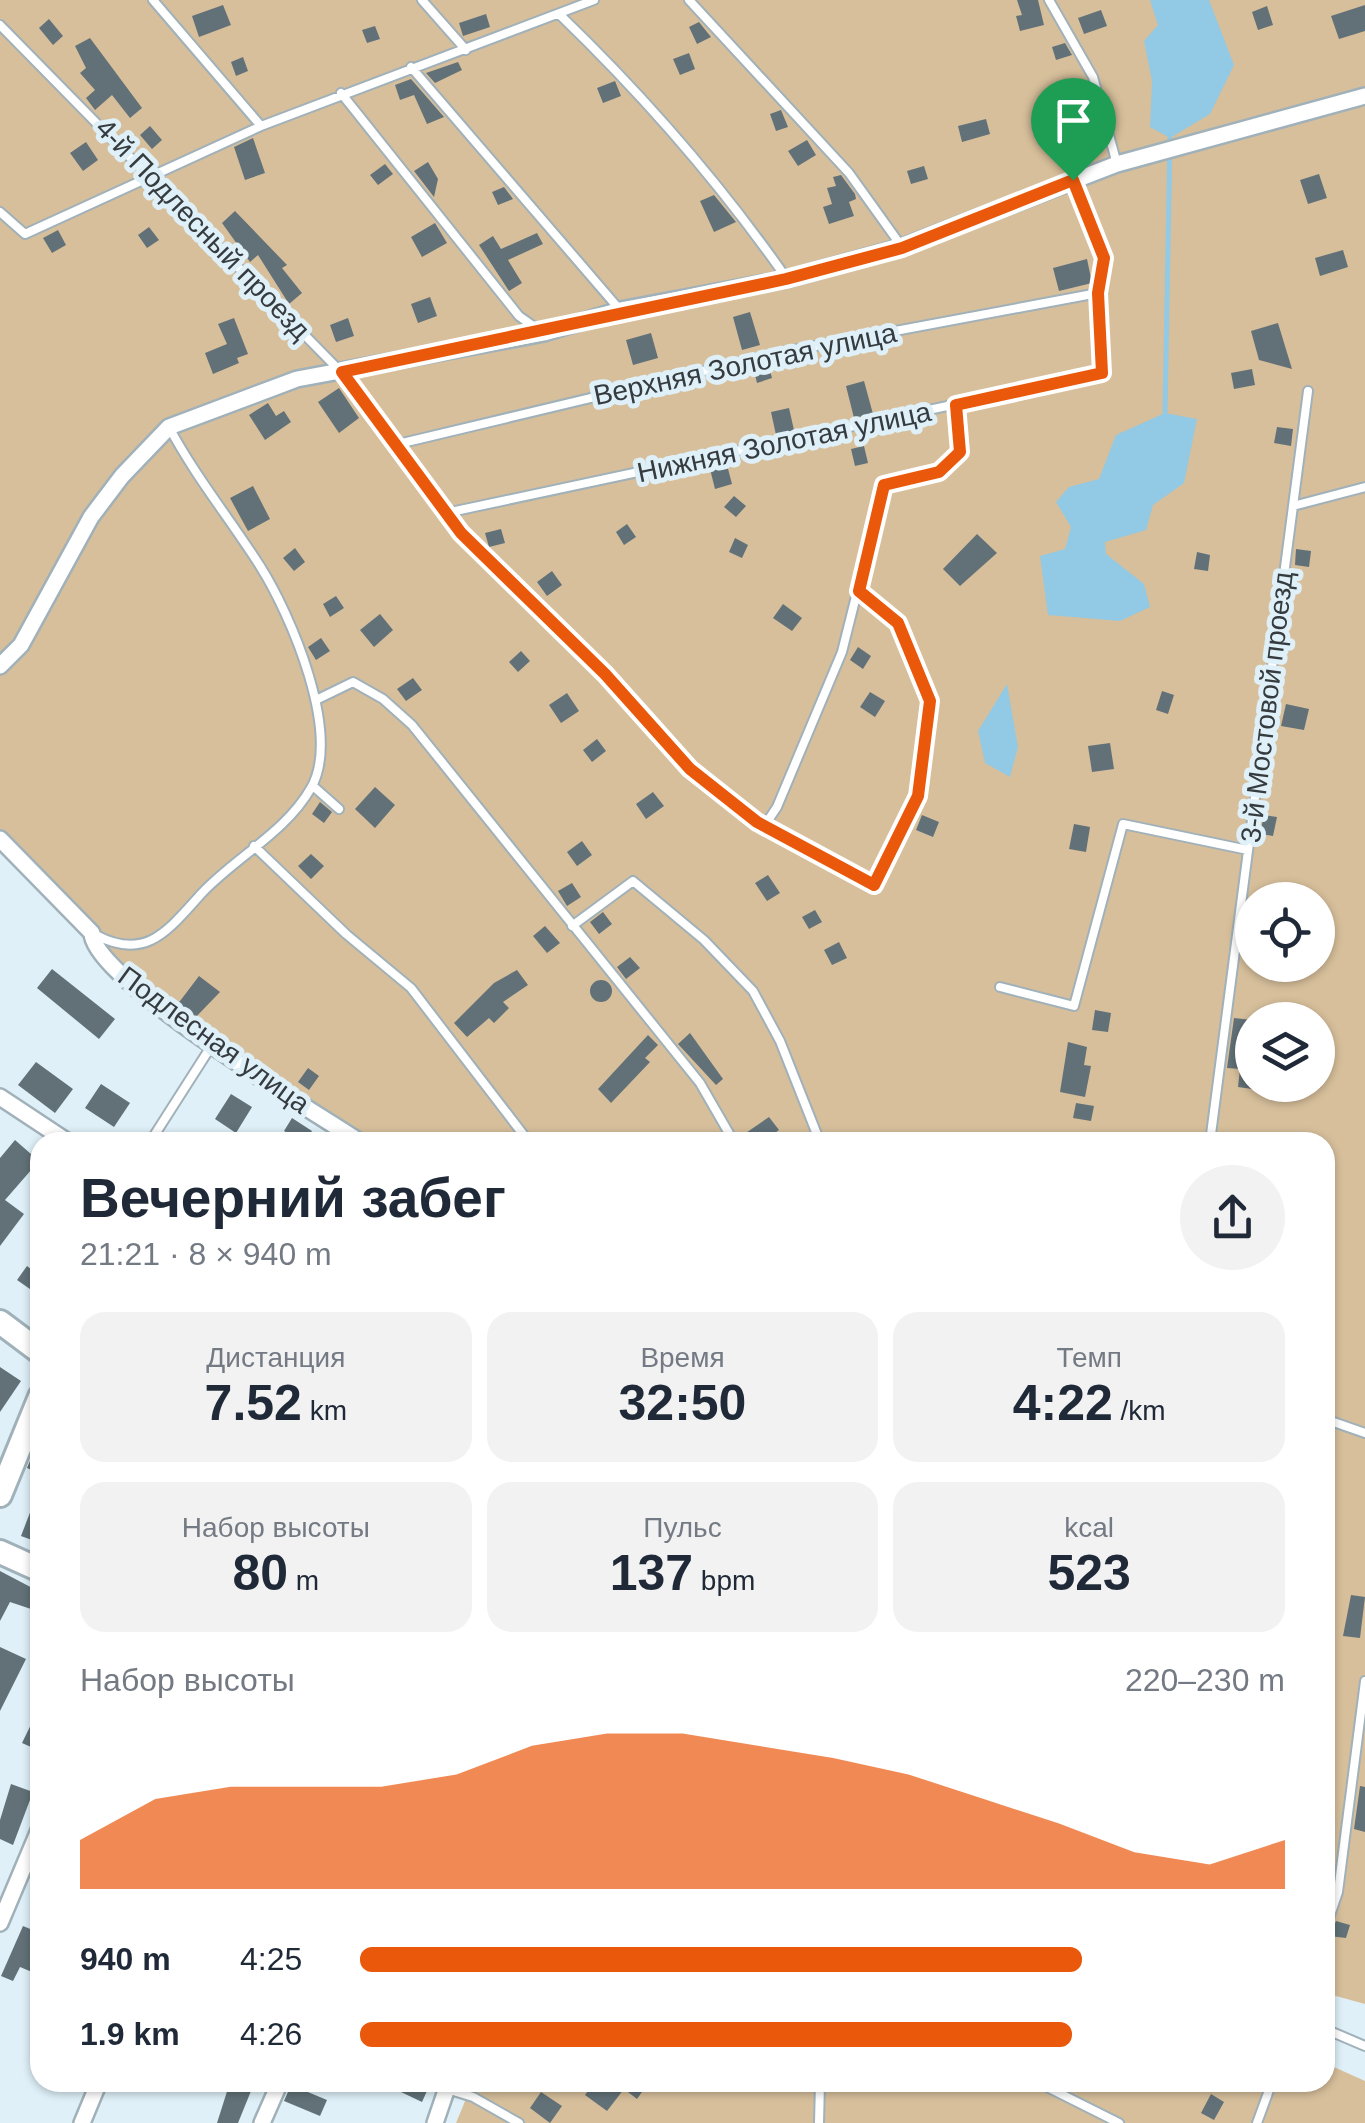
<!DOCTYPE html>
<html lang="ru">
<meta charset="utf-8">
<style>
body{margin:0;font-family:Helvetica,sans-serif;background:#f2f2f3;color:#1f2937;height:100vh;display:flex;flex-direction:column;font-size:38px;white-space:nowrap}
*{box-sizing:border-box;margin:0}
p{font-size:32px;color:#747a83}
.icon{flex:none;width:55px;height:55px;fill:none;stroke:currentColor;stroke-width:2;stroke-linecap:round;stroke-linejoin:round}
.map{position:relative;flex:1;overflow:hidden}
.side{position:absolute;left:30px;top:1132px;width:1305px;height:960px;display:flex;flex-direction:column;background:#fff;border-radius:30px;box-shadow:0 2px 8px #0004}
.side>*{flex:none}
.buttons{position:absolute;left:1235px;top:882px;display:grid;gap:20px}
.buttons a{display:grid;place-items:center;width:100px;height:100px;border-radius:50%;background:#fff;box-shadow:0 2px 8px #0004;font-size:50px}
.pin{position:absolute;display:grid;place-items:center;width:85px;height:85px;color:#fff;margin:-102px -42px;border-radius:50% 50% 50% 0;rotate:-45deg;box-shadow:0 0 10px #0007}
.pin .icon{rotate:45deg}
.round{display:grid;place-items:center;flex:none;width:105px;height:105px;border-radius:52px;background:#f2f2f3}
.head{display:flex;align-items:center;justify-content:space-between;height:170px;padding:0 50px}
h1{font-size:55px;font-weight:600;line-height:75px}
.stats{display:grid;grid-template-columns:repeat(3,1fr);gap:15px;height:170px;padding:10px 50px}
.stats div{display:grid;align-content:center;border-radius:25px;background:#f2f2f3;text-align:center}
.stats b{font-size:50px;font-weight:600}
.stats small{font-size:28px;font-weight:400}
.stats p{font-size:28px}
.chart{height:280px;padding:20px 50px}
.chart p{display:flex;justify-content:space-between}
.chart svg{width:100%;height:180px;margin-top:10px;fill:#ea580c;opacity:.7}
ul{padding:0 50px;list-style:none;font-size:32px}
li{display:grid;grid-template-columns:160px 120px 1fr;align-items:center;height:75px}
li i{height:25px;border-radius:12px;background:#ea580c}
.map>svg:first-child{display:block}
.green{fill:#d7bf9b;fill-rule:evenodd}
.water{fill:#92c9e4}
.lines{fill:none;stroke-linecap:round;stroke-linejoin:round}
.stream{stroke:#92c9e4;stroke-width:5}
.building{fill:#627178}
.lane-casing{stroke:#a1b1b9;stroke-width:12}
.street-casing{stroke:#a1b1b9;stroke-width:20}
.secondary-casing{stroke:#a1b1b9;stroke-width:28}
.lane{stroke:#fff;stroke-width:8}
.street{stroke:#fff;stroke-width:15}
.secondary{stroke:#fff;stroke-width:22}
.route-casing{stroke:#fff;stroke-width:20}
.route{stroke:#ea580c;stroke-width:12}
.labels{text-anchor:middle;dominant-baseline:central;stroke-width:10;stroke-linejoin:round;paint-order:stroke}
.street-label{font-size:28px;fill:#353b3e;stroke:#dff0f8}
</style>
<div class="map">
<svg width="1365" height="2123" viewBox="0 0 1365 2123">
<rect width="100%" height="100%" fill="#dff0f8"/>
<path class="green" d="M0 0H1365V2004L1325 1993V1142H363L132 984 0 841ZM1252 900H1318V965H1252ZM1252 1020H1318V1085H1252Z
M1325 2063 1365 2081V2123H456L473 2082H1325Z"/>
<path class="water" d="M1150 0H1209L1234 65 1210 114 1170 138 1150 127 1152 81 1144 41 1158 25Z
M1165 413 1197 419 1184 483 1153 505 1146 530 1105 542 1106 554 1144 584 1150 607 1120 621 1048 615 1040 556 1065 549 1071 527 1056 502 1069 487 1099 479 1116 435Z
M1007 684 1018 747 1010 777 985 763 978 731Z"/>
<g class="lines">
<path class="stream" d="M1165 413 1170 138"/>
</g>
<path class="building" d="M1017 0H1038L1044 25 1020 31 1016 16 1022 15Z
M223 5 231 25 199 37 192 16Z
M1365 5V31L1339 39 1331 16Z
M1267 6 1273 25 1258 30 1252 12Z
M1101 10 1107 26 1084 34 1078 18Z
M486 14 490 27 463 36 459 23Z
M49 19 63 36 53 45 39 28Z
M699 22 711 37 697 44 689 27Z
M375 26 380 39 367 43 362 30Z
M90 38 142 108 130 118 112 95 95 110 86 98 95 90 80 73 86 68 75 46Z
M1065 43 1072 55 1056 60 1052 47Z
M689 53 695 69 680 75 673 59Z
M243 57 248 71 236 76 231 62Z
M458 62 462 70 435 83 426 73Z
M411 79 444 117 427 124 414 95 400 100 395 85Z
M615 81 621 96 603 103 597 88Z
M781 110 788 127 776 131 770 114Z
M986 119 990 134 962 142 958 126Z
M150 126 162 140 152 149 140 135Z
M253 138 265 173 245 180 234 147Z
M807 140 816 155 798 166 788 151Z
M86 142 98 160 83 171 70 153Z
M428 162 438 179 434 197 414 171Z
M385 164 393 174 378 185 370 175Z
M924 166 928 179 911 184 907 171Z
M1319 174 1327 198 1308 204 1300 180Z
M841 175 855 194 856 199 849 202 854 216 829 224 823 207 832 204 827 188 836 186 833 177Z
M504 187 513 199 498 205 492 192Z
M714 195 736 222 714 232 700 201Z
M235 211 287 265 282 268 302 293 289 304 258 255 250 262 222 223Z
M435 223 447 243 422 257 411 237Z
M149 227 159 240 147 248 138 235Z
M58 230 66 245 52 253 43 238Z
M537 233 543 244 508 260 522 283 509 291 479 245 493 236 501 249Z
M1343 250 1348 267 1320 276 1315 258Z
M1087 259 1092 283 1059 291 1053 268Z
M430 297 437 316 418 323 411 304Z
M750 312 760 345 742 350 733 317Z
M234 318 248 354 237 358 239 363 213 374 205 353 227 344 218 324Z
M348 318 354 336 336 342 330 325Z
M1278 323 1292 369 1259 360 1251 331Z
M651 333 658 358 633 365 626 340Z
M768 363 772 378 757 383 753 367Z
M1252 369 1255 385 1234 389 1231 373Z
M864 381 873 414 854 418 846 386Z
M339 388 359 418 339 433 318 402Z
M268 403 276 416 284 411 291 422 265 440 249 415Z
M789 408 794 430 776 435 771 412Z
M1277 427 1293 429 1291 446 1274 443Z
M864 446 868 463 855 466 851 449Z
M726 461 732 484 715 489 709 465Z
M253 486 270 519 248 531 230 498Z
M734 496 746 506 736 517 724 507Z
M627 524 636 537 624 545 616 532Z
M501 529 505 543 489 547 485 533Z
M977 534 997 553 960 586 943 569Z
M735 538 748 545 742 558 729 552Z
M295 548 305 562 294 571 283 558Z
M1296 549 1311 551 1309 567 1295 565Z
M1197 552 1210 555 1208 571 1194 569Z
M552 571 562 585 547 596 537 582Z
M336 596 344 608 330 617 323 604Z
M783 604 802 618 792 631 773 618Z
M380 614 393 630 374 647 360 630Z
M321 638 330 651 316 660 308 647Z
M858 647 871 656 863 669 850 660Z
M521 651 530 661 518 672 509 662Z
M413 678 422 690 406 701 397 689Z
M1162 691 1174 695 1168 714 1156 710Z
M870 692 885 701 875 717 860 707Z
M567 693 579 711 561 723 549 705Z
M1286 704 1309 709 1304 730 1281 726Z
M597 739 606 751 592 762 583 750Z
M1110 743 1114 769 1092 772 1088 746Z
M375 787 395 805 375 828 355 809Z
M653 792 664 806 646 819 636 804Z
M320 802 332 812 324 823 312 814Z
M922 815 939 822 933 837 916 830Z
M1264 815 1277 817 1273 836 1260 834Z
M1074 824 1090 827 1086 852 1069 849Z
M582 841 592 855 577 866 567 852Z
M311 854 324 866 311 879 298 866Z
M768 875 780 893 767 901 755 883Z
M572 883 581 897 567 906 558 891Z
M815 910 822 922 809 929 802 917Z
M603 912 612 924 599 934 590 922Z
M545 926 560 943 547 953 533 936Z
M839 942 847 958 832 965 824 950Z
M630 957 640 968 626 979 617 967Z
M52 969 115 1019 99 1039 37 988Z
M517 970 528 985 503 1002 509 1008 494 1023 489 1018 467 1037 454 1023 494 983Z
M199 976 220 992 194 1019 177 1005Z
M590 991a11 11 0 1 1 22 0a11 11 0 1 1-22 0Z
M1095 1010 1111 1013 1108 1032 1092 1030Z
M1234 1018 1252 1020V1089L1238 1087 1240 1069 1227 1068Z
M690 1033 723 1079 716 1085 678 1044Z
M648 1035 658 1045 645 1058 650 1062 611 1103 598 1089Z
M1068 1042 1087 1047 1084 1065 1091 1066 1085 1097 1060 1092Z
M36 1062 73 1089 55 1113 18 1085Z
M308 1068 319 1076 309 1090 298 1082Z
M101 1084 130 1103 114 1127 85 1108Z
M231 1094 252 1107 236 1133 215 1119Z
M1076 1103 1094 1106 1091 1121 1073 1118Z
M769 1117 779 1130 762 1142H741L740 1137Z
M292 1118 312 1131 304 1142 284 1131Z
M15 1140 39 1161 5 1200 24 1214 0 1246V1158Z
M27 1266 40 1276V1296L17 1280Z
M0 1367 21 1381 0 1412Z
M40 1437V1474L27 1468Z
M39 1489H40V1543L21 1536Z
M0 1571 40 1592V1612L10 1602 0 1621Z
M1351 1595 1365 1597 1360 1638 1343 1636Z
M0 1647 26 1659 0 1711Z
M40 1706V1751L22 1743Z
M11 1784 33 1792 13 1845 0 1839V1820Z
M1360 1786 1365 1787V1832L1354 1829Z
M1336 1921 1350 1925 1346 1938 1329 1936Z
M23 1926 40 1933V1952L32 1972 20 1967 13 1981 1 1976Z
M230 2082 251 2091 238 2123H217Z
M380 2082H431L422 2102Z
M594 2082H649L637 2099 624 2089 607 2111 585 2095Z
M291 2085 327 2100 320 2116 284 2101Z
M541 2092 562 2106 550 2123 530 2108Z
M1211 2094 1224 2102 1214 2120 1201 2113Z"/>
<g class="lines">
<g class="lane-casing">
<path id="lane" d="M153 0 261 126
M422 0 466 50
M689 0 849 173 902 247
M1049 0 1093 77 1117 164
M559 14C643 95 720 183 787 279
M0 25 341 372 461 533 605 674 690 769 757 822 874 885 918 796 930 701 898 623 859 591
M411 67 620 310
M341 93 519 316 540 331
M0 212 25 234 261 126 594 0
M394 445 783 352 1098 293
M1293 506 1365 487
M446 513 1102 373 1098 293 1105 258 1073 180
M316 700 353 682 383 699 412 725 700 1083 734 1142
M313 786 339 809
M757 822 769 819 777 807 842 652 884 485 939 472 960 452 957 405
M254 846 346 934 411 988 529 1142
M572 926 633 881 704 940 753 991 780 1041 820 1142
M96 935C147 962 169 929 202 893 236 857 286 832 311 788 342 734 291 615 260 566 230 519 195 476 169 427
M1000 987 1074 1006 1123 824 1248 850
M150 1142 212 1045
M1210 1142 1308 391
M1325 1419 1365 1433
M1325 1930 1338 1892 1365 1681
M1325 2029 1365 2046
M567 2082H574
M1037 2082 1119 2123
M447 2089 473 2097 519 2123
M819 2123 820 2082
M1257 2123 1272 2082"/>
</g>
<g class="street-casing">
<path id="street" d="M0 666 21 645 91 517 122 476 169 427 297 379 544 333 620 310 787 279 902 247 1117 164 1365 96
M0 839 92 933C93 979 313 1111 360 1142
M0 1097 68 1142
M0 1923 40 1828
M82 2123 99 2082
M262 2123 280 2082
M435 2123 449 2082"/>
</g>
<g class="secondary-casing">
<path id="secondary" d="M0 1322 40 1352
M0 1495 40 1397
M0 1552 40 1570"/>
</g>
<use href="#lane" class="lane"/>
<use href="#street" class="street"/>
<use href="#secondary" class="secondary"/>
</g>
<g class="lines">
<g class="route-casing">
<path id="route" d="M1073 180 1104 258 1098 293 1102 373 956 405 960 452 939 472 884 485 859 591 898 623 930 701 918 796 874 885 757 822 690 769 605 674 461 533 342 372 786 279 902 248Z"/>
</g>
<use href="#route" class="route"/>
</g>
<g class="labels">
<g class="street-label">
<text transform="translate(203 229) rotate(46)">4-й Подлесный проезд</text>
<text transform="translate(745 364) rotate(-12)">Верхняя Золотая улица</text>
<text transform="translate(784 442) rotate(-12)">Нижняя Золотая улица</text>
<text transform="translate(1267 707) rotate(-83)">3-й Мостовой проезд</text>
<text transform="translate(214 1040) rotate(36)">Подлесная улица</text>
</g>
</g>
</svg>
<div class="buttons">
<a><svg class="icon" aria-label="locate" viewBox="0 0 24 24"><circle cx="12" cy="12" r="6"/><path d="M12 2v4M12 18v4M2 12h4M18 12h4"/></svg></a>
<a><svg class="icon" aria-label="layers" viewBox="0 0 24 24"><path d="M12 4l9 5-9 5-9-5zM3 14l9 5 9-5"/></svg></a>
</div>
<div class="pin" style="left:1073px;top:180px;background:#1e9e55"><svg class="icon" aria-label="arrive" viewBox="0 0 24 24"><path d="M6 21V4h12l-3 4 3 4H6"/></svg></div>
<section class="side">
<div class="head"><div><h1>Вечерний забег</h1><p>21:21 · 8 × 940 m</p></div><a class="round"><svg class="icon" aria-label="share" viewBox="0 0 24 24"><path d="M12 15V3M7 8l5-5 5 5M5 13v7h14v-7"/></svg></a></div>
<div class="stats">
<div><p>Дистанция</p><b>7.52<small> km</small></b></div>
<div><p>Время</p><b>32:50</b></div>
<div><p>Темп</p><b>4:22<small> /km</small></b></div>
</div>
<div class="stats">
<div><p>Набор высоты</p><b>80<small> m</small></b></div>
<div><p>Пульс</p><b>137<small> bpm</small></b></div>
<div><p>kcal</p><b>523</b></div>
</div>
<div class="chart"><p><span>Набор высоты</span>220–230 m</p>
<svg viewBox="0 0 160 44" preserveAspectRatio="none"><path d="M0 44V32L10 22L20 19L30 19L40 19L50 16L60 9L70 6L80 6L90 9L100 12L110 16L120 22L130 28L140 35L150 38L160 32V44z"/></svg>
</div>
<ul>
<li><b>940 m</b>4:25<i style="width:78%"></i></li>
<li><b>1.9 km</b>4:26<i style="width:77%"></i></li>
</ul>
</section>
</div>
